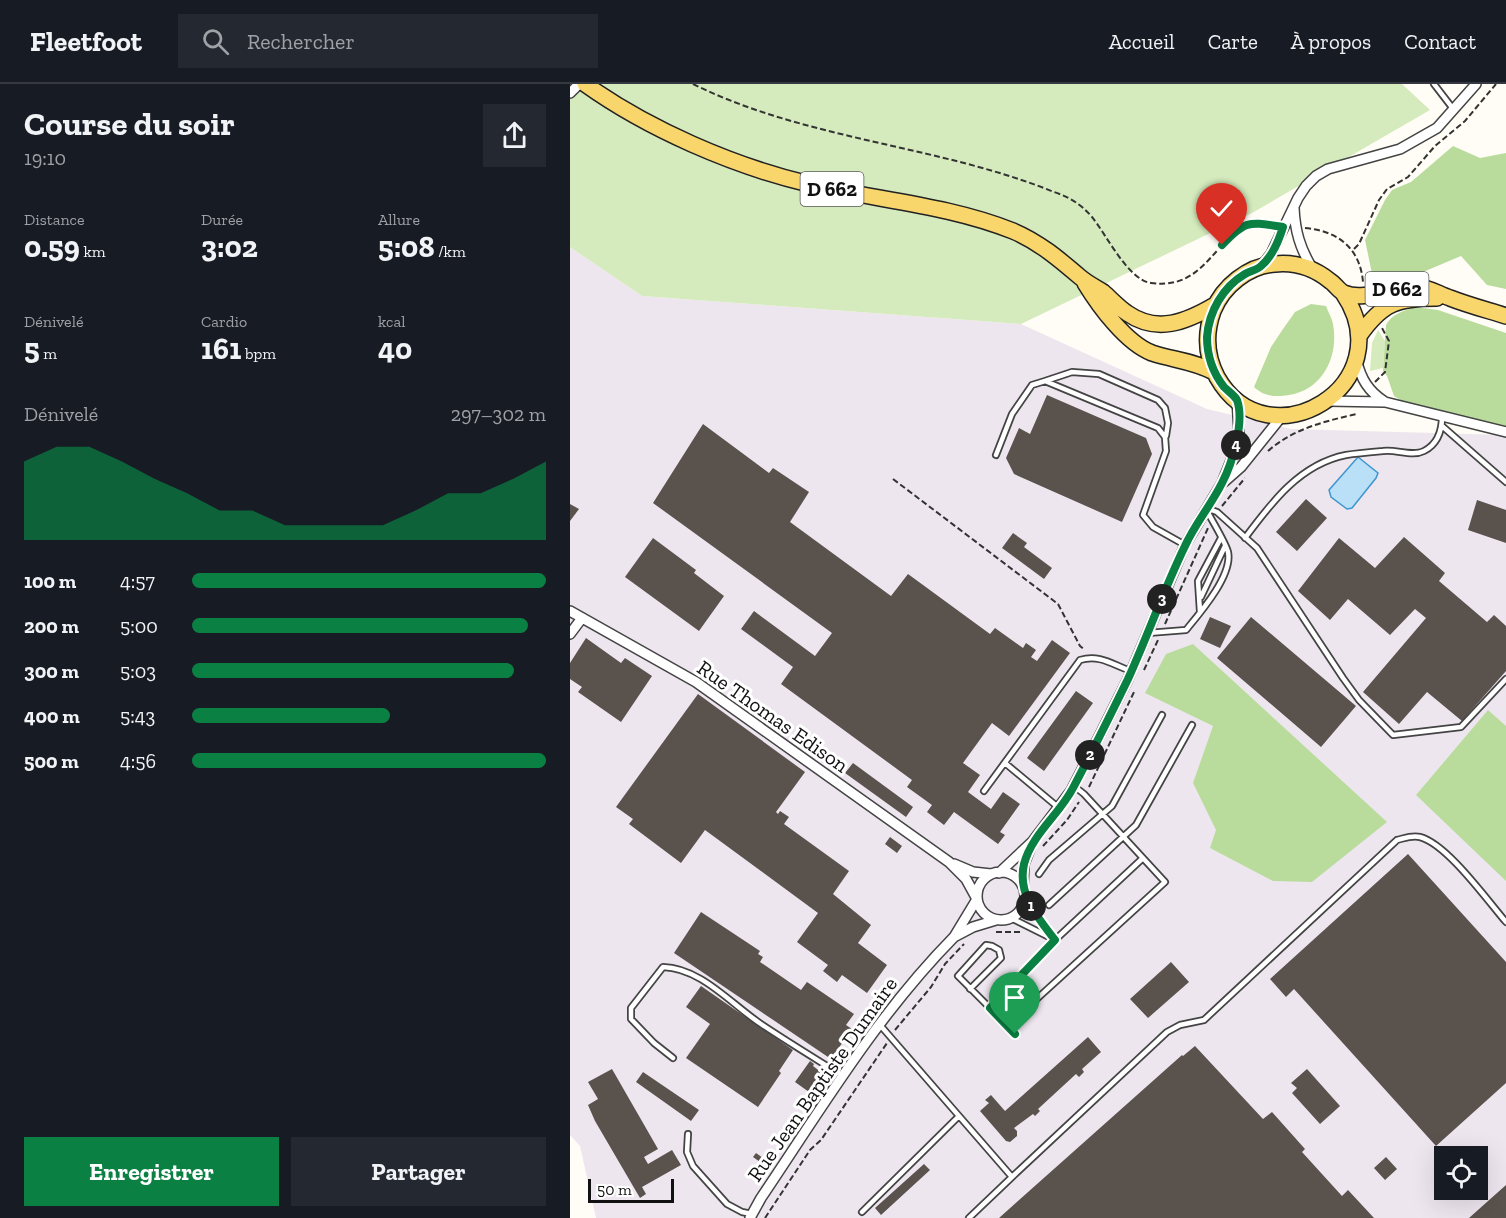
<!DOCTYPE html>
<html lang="fr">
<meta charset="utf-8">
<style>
body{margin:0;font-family:"Zilla Slab",serif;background:#242831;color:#f1f3f6;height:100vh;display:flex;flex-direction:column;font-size:22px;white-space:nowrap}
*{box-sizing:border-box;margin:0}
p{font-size:20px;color:#9ea1a6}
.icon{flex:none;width:33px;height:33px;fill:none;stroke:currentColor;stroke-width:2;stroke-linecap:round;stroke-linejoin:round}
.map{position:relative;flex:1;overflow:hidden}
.panel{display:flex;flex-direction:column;background:#171b24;width:570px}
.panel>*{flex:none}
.fabs{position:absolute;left:864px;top:1062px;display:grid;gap:12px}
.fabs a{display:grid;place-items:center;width:54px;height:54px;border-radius:0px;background:#171b24;box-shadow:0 6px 24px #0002;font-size:30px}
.scale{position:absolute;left:18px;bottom:15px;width:86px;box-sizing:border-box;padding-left:6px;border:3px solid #111;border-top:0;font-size:16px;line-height:21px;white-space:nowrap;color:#111;-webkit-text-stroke:4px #fff;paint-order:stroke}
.pin{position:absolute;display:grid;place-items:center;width:51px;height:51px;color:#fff;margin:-62px -26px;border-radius:50% 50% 50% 0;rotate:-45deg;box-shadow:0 0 6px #0007}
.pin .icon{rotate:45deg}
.km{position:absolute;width:30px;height:30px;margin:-15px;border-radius:50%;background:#222;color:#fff;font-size:16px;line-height:30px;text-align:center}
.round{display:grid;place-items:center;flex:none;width:63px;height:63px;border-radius:0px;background:#242831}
.headline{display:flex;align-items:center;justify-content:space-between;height:102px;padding:0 24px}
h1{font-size:33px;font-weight:700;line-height:45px}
.stats{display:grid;grid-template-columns:repeat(3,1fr);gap:9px;height:102px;padding:6px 24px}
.stats div{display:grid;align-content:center}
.stats b{font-size:30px;font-weight:700}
.stats small{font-size:16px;font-weight:400}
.stats p{font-size:16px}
.chart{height:168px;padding:12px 24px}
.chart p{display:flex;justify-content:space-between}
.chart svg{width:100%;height:108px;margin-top:6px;fill:#0b8043;opacity:.7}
.cta{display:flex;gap:12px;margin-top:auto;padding:12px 24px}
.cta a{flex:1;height:69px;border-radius:0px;background:#0b8043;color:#fff;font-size:24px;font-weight:700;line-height:69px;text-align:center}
.cta a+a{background:#242831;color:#f1f3f6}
ul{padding:0 24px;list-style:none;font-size:20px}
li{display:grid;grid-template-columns:96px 72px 1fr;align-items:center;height:45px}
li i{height:15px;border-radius:8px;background:#0b8043}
header{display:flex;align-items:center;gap:36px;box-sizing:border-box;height:84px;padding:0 30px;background:#171b24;border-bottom:2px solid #363941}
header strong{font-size:28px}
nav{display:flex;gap:33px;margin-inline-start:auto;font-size:21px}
.search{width:420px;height:54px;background:#242831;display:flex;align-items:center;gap:15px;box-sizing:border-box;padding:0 21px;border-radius:0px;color:#9ea1a6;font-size:22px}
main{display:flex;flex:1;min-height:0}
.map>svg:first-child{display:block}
.industrial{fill:#eee6ef;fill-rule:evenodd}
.green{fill:#d5ebbd}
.forest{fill:#b9dc9c}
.water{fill:#b9e0f7;stroke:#3f96cf;stroke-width:1.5}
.building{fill:#5a524d}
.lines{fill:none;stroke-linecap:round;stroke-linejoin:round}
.service-casing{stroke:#444;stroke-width:8}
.minor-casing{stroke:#444;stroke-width:12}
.primary-casing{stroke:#222;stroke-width:18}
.path{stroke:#333;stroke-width:2;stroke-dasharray:6 3;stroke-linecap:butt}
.service{stroke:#fff;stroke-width:4.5}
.minor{stroke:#fff;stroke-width:9}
.primary{stroke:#f9d66b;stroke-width:15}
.route-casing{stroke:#fff;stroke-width:12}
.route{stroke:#0b8043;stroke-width:8}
.labels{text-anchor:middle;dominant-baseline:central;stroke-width:6;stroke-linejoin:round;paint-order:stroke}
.shield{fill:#fff;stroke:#585858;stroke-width:1.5}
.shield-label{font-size:20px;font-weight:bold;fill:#111}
.street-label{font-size:21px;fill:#111;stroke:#fff}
</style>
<header>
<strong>Fleetfoot</strong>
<div class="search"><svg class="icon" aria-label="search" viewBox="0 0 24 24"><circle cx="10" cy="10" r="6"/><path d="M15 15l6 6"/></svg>Rechercher</div>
<nav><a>Accueil</a><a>Carte</a><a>À propos</a><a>Contact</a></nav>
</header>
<main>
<section class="panel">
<div class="headline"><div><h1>Course du soir</h1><p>19:10</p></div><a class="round"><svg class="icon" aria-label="share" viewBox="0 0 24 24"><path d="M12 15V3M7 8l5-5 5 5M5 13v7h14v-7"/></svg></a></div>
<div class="stats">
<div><p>Distance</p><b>0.59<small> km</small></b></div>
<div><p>Durée</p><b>3:02</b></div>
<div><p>Allure</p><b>5:08<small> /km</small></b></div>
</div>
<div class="stats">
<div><p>Dénivelé</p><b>5<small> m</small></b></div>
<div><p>Cardio</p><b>161<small> bpm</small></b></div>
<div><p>kcal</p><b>40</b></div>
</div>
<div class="chart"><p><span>Dénivelé</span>297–302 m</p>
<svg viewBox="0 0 160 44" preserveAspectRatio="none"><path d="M0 44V12L10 6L20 6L30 12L40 19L50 25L60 32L70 32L80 38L90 38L100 38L110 38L120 32L130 25L140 25L150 19L160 12V44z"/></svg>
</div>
<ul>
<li><b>100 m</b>4:57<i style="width:100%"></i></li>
<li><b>200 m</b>5:00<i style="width:95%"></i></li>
<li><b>300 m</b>5:03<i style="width:91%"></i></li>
<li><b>400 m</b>5:43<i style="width:56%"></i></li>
<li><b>500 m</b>4:56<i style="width:100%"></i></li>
</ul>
<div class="cta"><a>Enregistrer</a><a>Partager</a></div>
</section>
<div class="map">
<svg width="936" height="1134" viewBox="0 0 936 1134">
<rect width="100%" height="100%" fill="#fffdf5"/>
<path class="industrial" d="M0 163 72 212 451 240 637 325 721 345 936 351V1134H26L10 1062 0 1051ZM874 1072H908V1106H874Z"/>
<path class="green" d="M0 0H832L860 26 682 129 451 240 72 212 0 163Z
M808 246 815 257 813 284 800 287 802 259Z"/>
<path class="forest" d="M883 62 910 74 936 69V205L917 201 891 172 846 191 805 204 795 156 815 116 822 106 841 98Z
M741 220 756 222C758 228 762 234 763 240 769 272 753 306 719 311 705 313 695 313 684 303L701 263 713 245 725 228Z
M845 223 868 226 936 249V344L835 319 824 312 817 292 813 287 816 241C822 230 833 227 845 223Z
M623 560 817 738 742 798 703 797 640 764 646 746 623 699 643 642 575 609 596 570Z
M918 626 936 642V797L846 711Z"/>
<path class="water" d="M788 373 808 389 806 394 782 424 777 425 761 413 759 406Z"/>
<path class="building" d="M477 311 576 354 582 370 552 438 444 390 436 374 449 344 460 350Z
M133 340 199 389 203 384 239 408 220 438 321 512 338 490 420 550 425 544 453 564 456 559 466 566 461 573 467 577 482 556 500 569 439 652 422 639 393 679 410 691 398 708 421 725 433 708 450 720 430 748 435 751 428 760 384 728 374 741 357 728 362 721 337 703 342 696 211 600 223 583 171 545 184 527 245 572 262 549 83 419Z
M736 415 757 434 727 467 706 448Z
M907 416 936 426V459L898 446Z
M0 420 9 425 0 437Z
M443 449 457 459 454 463 482 484 474 495 432 464Z
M834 453 875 489 869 497 917 538 924 531 936 542V587L892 637 857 608 829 640 793 608 856 534 845 525 820 551 778 515 760 536 728 507 769 454 805 484Z
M83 454 126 486 124 489 154 512 129 547 55 493Z
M640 533 661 542 650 564 630 555Z
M681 533 786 622 751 663 647 574Z
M16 554 51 579 55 574 82 592 51 638 8 608 12 603 0 595V579Z
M506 607 523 619 474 687 457 674Z
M128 610 235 688 206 728 208 730 210 727 219 733 214 740 279 787 263 810 301 841 288 859 317 881 297 909 272 891 267 898 253 887 258 881 227 858 248 829 135 746 111 779 59 740 63 735 46 723Z
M283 679 343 723 336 733 275 689Z
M320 753 332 762 327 769 315 760Z
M838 770 936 878V999L866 1062 724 905 716 913 700 895Z
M131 828 190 867 188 870 193 873 190 878 231 906 237 898 284 930 276 941 282 945 261 975 104 869Z
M601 878 619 898 578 934 560 915Z
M131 902 223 966 209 987 211 989 188 1023 116 974 140 940 116 923Z
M518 953 531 968 512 985 514 988 509 993 506 990 468 1025 470 1027 465 1032 463 1030 444 1044 447 1047V1052L440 1058 436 1057 410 1027 419 1019 415 1016 421 1011 435 1027Z
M625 962 693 1035 702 1028 735 1065 732 1068 772 1112 778 1106 804 1134H429L612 971 613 972Z
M240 977 244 980 243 982 252 989 239 1008 225 998Z
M42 985 88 1065 74 1073 78 1080 102 1066 111 1081 72 1103 76 1110 70 1114 25 1037 18 1021 28 1015 18 998Z
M737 985 770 1022 750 1040 722 1009 727 1004 721 999Z
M73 988 129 1026 121 1037 66 998Z
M186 1069 193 1074 190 1078 183 1073Z
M816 1073 827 1085 815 1096 804 1084Z
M354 1080 360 1086 311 1131 305 1124Z
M936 1101V1134H899Z"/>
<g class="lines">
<g class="service-casing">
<path id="service" d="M864 0 884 26
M475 297 502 288 529 290 588 316 595 324 598 339 596 352
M872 342 936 398
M426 371 442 330 462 301 475 297 588 344 595 353 596 367 573 431 583 443 615 461
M636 424 647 428 687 464 773 594 789 616 823 651 891 643 936 595
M675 454C701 419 730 380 776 371 788 369 801 368 813 367 826 365 842 373 854 367 868 360 872 346 872 332
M631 513 655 462
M630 528 628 497 651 454
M578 549 616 546C630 529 663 491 658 468 656 459 641 435 636 425
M435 679 489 724
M414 707 510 576C530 570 543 581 561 587
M469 790 479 776 542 722 592 631
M479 821 566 741 622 641
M441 834 485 856 466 831 455 810
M400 905 431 874 429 866 422 862 416 861 388 892 420 924 485 856 573 774
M420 924 445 950
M310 941 442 1093 597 948 610 941 634 936 827 756C835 754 842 751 850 753 877 760 917 816 936 838
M437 942 595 798 514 710 504 702
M103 974 84 959 61 935V924L93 883C131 884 161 920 191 940 218 958 246 975 273 992
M118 1050 117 1068 123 1082 157 1120 172 1128 182 1130
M292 1128 389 1032
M399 1134 442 1093"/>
</g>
<g class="minor-casing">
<path id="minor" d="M0 9 9 0
M724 124C725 147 730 164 742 184
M691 183 701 170 728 114 736 102 746 92 758 85 830 65 867 44 906 0
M786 275C791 295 798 307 815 318
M758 317 815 318 936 348
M654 398 671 383 712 332
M0 527 126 598 379 778 396 795 407 815 384 853 403 843 426 836
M0 550 12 534
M384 780 403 788 421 790
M407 812a24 24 0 1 1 48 0a24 24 0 1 1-48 0Z
M429 789 463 757 501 707 530 651 558 595 615 461 652 399 665 367 669 348 667 316
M453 803 454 780 461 762
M180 1134 191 1114C251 1025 307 931 384 853"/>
</g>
<g class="primary-casing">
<path id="primary" d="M15 0C78 45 163 82 239 100 306 116 378 121 443 147 469 158 489 175 510 193 517 199 525 203 533 208 541 215 548 223 557 229 587 250 616 238 645 221
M515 199C529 222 556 259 582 269 603 276 624 277 644 288
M773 209C835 300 698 383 647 293 636 272 635 249 643 227 653 202 678 182 705 180 725 178 744 184 760 197 765 200 769 207 774 209 794 218 824 202 846 203 859 203 868 210 880 214 898 221 917 226 936 232
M789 252C812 219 827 214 867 214"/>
</g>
<path class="path" d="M123 0C236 56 368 61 484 108 499 113 511 120 522 133 536 150 558 196 581 199 618 204 633 182 655 158 659 154 663 147 668 144 677 138 692 138 703 141
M735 144C768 147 790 164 793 198
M784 165 789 160 809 116 817 105 838 93 865 62 895 37 926 0
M805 298 815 288 819 257 812 244
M698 367C723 345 755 337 787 330V329
M323 395 488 520 510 562 515 566
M652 422 675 394
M595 540 638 444
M574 586 588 556
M519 703 564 608
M473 762 497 736 509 718
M426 848H451
M325 946 361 903 375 880 394 860
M195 1134 240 1066 251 1056 317 959"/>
<use href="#service" class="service"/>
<use href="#minor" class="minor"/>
<use href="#primary" class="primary"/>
</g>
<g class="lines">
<g class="route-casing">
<path id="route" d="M445 950 420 924 485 856C468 834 447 810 454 780 462 750 489 731 503 704 522 668 540 632 558 595 578 551 594 505 615 462 625 440 641 421 652 399 662 380 675 338 667 316 665 312 658 307 654 303 643 289 637 271 637 253 639 227 653 203 675 190 680 187 687 186 691 182 703 172 709 156 713 143 680 138 676 135 652 161"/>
</g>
<use href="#route" class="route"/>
</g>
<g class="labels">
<g class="shield">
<rect x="230.5" y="88" width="63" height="34" rx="4.5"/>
<rect x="795.5" y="188" width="63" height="34" rx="4.5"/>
</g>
<g class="shield-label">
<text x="262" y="105">D 662</text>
<text x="827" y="205">D 662</text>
</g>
<g class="street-label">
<text transform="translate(203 632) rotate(35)">Rue Thomas Edison</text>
<text transform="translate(252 995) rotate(-55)">Rue Jean Baptiste Dumaire</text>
</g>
</g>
</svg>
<div class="fabs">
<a><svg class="icon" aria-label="locate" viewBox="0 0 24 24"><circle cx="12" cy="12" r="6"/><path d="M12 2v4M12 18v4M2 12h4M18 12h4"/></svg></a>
</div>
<div class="scale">50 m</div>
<div class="pin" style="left:445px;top:950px;background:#1e9e55"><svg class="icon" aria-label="arrive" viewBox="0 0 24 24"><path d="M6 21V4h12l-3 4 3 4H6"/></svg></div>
<div class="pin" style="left:652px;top:161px;background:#d93025"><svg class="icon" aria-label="check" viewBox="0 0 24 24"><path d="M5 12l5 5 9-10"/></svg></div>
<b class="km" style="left:461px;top:822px">1</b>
<b class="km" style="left:520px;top:671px">2</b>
<b class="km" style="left:592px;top:515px">3</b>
<b class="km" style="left:666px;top:361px">4</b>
</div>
</main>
